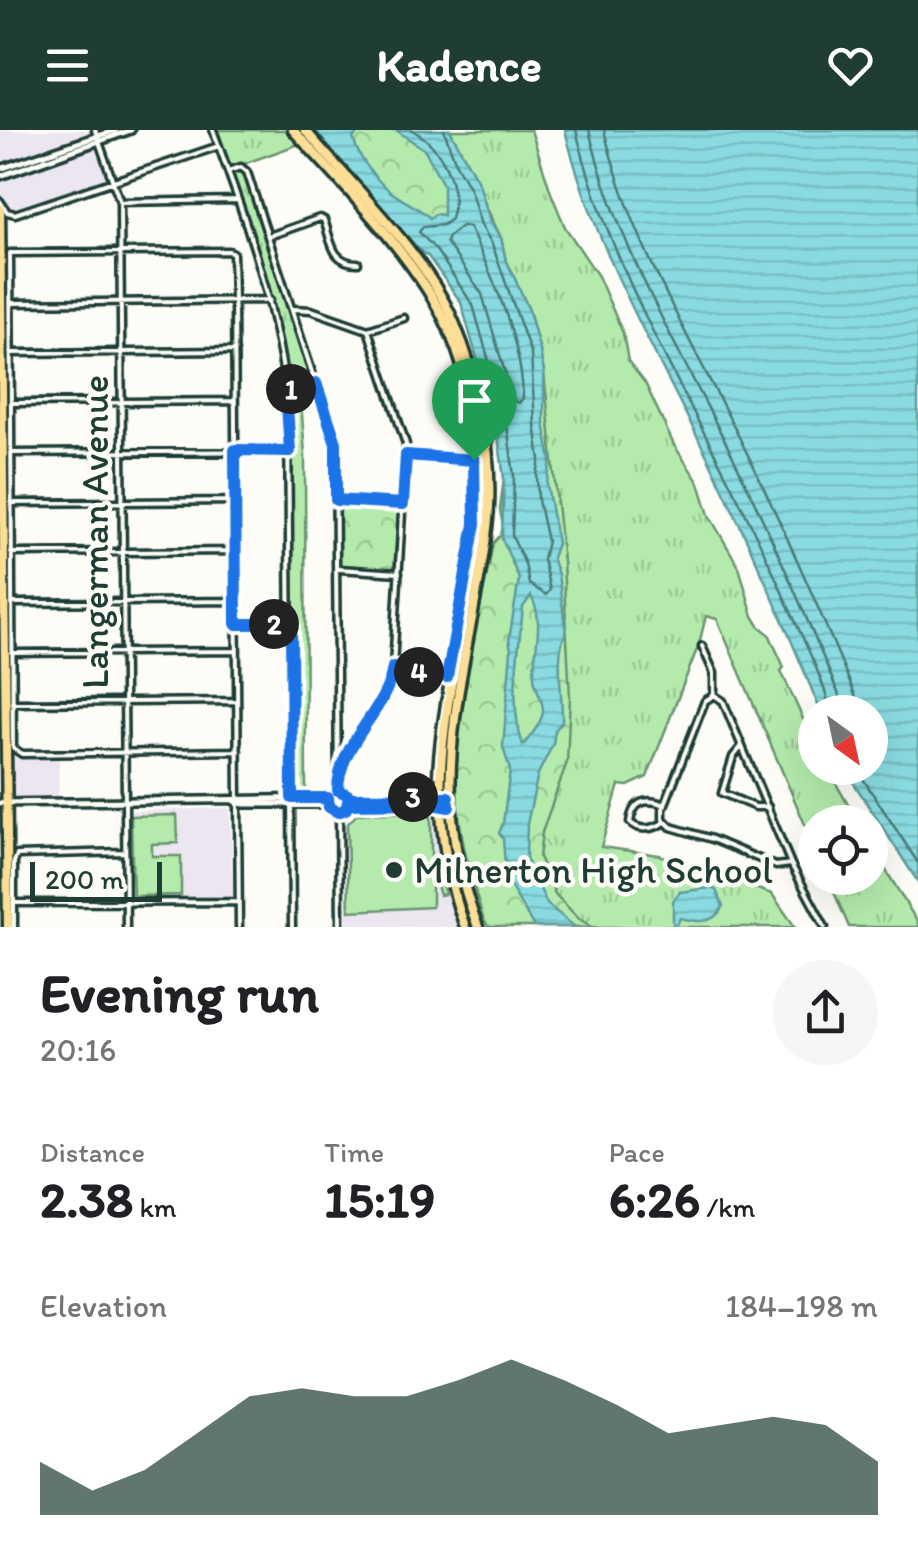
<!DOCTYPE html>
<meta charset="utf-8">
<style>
body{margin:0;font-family:Itim,sans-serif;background:#f6f6f6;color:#202124;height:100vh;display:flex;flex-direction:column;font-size:38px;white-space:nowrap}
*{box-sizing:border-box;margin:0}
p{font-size:32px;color:#757577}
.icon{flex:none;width:55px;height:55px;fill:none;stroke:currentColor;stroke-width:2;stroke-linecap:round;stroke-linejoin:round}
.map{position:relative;height:797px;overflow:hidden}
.details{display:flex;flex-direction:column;background:#fff;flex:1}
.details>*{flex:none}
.needle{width:65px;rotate:147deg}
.fabs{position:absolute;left:798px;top:565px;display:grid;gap:20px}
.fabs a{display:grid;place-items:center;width:90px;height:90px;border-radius:50%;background:#fff;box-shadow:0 10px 40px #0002;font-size:50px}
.scale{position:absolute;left:30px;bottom:25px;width:132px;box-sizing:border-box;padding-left:10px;border:5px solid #1f3d34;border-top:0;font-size:28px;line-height:35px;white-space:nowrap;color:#1f3d34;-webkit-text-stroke:8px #fdfcf7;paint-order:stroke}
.pin{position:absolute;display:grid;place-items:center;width:85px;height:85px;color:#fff;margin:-102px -42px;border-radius:50% 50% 50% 0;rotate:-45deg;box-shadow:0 0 10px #0007}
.pin .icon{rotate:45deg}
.km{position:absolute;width:50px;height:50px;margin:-25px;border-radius:50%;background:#222;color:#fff;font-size:28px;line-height:50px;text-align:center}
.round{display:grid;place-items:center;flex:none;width:105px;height:105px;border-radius:52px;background:#f6f6f6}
.overview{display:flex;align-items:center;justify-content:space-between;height:170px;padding:0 40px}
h1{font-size:55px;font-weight:700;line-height:75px}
.metrics{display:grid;grid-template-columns:repeat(3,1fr);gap:15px;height:170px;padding:10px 40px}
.metrics div{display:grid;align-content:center}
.metrics b{font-size:50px;font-weight:700}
.metrics small{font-size:28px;font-weight:400}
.metrics p{font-size:28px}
.chart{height:280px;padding:20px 40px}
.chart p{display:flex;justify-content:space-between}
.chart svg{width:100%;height:180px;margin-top:10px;fill:#1f3d34;opacity:.7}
header{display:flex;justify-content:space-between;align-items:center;height:130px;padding:0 40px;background:#1f3d34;color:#fff;font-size:45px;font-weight:700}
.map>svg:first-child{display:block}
.built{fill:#ece6f1}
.grass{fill:url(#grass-tufts);stroke:#6a9470;stroke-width:2.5}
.park{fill:url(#park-crowns);stroke:#6a9470;stroke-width:2.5}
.garden{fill:#b4ebad;stroke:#6a9470;stroke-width:2.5}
.water{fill:url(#water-rules);stroke:#5f9c9c;stroke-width:2.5;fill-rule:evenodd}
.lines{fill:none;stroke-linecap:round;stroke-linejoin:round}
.shore{stroke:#4a7c79;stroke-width:2.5}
.minor-casing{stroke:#1f3d34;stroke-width:11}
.tertiary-casing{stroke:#1f3d34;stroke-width:12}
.primary-casing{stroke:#1f3d34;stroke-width:15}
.minor{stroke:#fdfcf7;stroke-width:4}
.tertiary{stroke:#fdfcf7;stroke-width:5}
.primary{stroke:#fdde96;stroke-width:8}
.route-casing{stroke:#fff;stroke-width:20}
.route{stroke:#1a73e8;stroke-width:12}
.poi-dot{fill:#1f3d34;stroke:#fdfcf7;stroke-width:4}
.labels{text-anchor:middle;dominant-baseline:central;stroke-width:9;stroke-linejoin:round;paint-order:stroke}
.street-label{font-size:38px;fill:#1f3d34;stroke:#fdfcf7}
.poi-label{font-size:38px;fill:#1f3d34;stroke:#fdfcf7;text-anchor:start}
</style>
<header><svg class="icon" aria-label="menu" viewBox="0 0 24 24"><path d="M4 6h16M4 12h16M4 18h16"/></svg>Kadence<svg class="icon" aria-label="heart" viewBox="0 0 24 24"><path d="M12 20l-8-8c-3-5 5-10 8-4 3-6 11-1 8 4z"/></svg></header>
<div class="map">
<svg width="918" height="797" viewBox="0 0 918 797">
<defs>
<pattern id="grass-tufts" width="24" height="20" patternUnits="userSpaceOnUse" patternTransform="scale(2.5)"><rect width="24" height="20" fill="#b4ebad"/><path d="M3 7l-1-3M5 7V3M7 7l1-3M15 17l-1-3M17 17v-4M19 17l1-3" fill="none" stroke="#9aca95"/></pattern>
<pattern id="park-crowns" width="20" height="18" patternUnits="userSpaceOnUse" patternTransform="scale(2.5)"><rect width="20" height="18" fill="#b4ebad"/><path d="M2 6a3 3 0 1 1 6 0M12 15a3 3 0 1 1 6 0" fill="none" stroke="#9aca95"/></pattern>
<pattern id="water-rules" width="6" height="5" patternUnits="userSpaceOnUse" patternTransform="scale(2.5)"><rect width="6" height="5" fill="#8adbe1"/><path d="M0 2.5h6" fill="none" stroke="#77bdc2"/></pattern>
</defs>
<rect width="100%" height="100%" fill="#fdfcf7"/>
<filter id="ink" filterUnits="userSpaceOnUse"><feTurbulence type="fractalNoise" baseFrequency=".01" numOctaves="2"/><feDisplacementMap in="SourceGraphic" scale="20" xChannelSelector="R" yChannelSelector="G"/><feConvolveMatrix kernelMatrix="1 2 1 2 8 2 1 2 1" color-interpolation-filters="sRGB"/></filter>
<g filter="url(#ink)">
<path class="built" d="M0 0H95L97 6 0 39Z
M98 11 112 51 16 84 7 82 0 71V46Z
M15 621 59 623 58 673H7L6 626Z
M230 678 233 768 129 769V681Z
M427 679 434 686 447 761 460 797H347L344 693 355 680Z"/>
<path class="grass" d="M213 0H293L305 12 246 33 245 38 316 253 300 258 305 324 306 668H292L286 260 265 149Z
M450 0H531L551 63 565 97 598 146 623 203 628 231 645 253 674 315 699 353 709 385 739 437 753 486 759 496 769 504 784 537 781 541 815 615V638H827L858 692H815V718L717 489 706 486 699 514 647 647 628 656 619 655 601 717 659 725 772 764 795 797H592L578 788 555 764 539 727 542 702 567 632 563 433 540 221 528 178 505 127 501 108Z
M870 714 918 793V797H849L828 748H870Z"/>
<path class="park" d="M316 0H450L479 54 490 91 501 108 505 127 530 183 544 242 563 433 570 567 567 632 542 702 539 727 555 764 578 788 592 797H488L483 788C471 748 460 709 457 667 451 588 479 491 493 413L501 405 503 396 500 380 504 347 497 298 461 172 428 126C416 122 413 106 398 102Z
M339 376 399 378 394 441 339 438Z"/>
<path class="garden" d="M426 682 431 687V734H436L445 764 440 765 432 740V777L349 781 347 695 357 684Z
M177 685 178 713 152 714V726H181V765L133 766 131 686Z"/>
<path class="water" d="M316 0H361L353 8C358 27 375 49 390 61 402 71 417 76 430 88L435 84 443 85V55L425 20 396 0H450L479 54 490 91 501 108 505 127 528 178 540 221 544 242V293L551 331 547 354 557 413 552 428 558 444 566 502C554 525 563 566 562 592L555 600 553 614 538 644 527 694 526 728 547 774 575 797H534L506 749 503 709 499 703 503 693 510 640 503 617 511 520 509 510 519 449 502 409 504 347 497 298 461 172 428 126C416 122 413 106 398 102L336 30ZM531 466C545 493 534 516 534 544 533 557 544 569 543 582 541 594 531 606 523 615 508 574 519 521 523 477Z
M565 0H918V752L844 638H870V582H821C786 496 748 410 707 326 654 219 594 117 565 0Z
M710 758 716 760 723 776C715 795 696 792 680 788L676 797H673V771L680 762Z"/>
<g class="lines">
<path class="shore" d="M412 0C442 16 461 56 451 89L443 95 423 97 419 102 436 120 473 175 507 295 514 346 512 406 525 434 529 454 546 465 550 460 543 429 547 411 538 370 537 344 540 330 535 294 531 224 492 114 481 95 470 59 456 34 444 0
M576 0C616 164 715 307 782 462 794 491 827 554 830 582
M589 0C616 112 674 211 726 313 768 397 805 483 841 570L843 582
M604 0C631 110 689 207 739 307 781 391 819 478 855 565L858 582
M462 96 469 97C493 147 522 212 523 268L519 273 513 270 482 164 446 112 448 107Z
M856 638 918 733"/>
<g class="minor-casing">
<path id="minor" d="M95 0 120 72 126 797
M213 0C247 92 279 182 288 280L292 797
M228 41 241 37 247 42 335 313 338 660
M0 71 7 82 15 84 219 16
M120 72 238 70
M269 106 320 88 324 90C332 112 331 133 358 133
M11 173 270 170
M293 179 311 180 368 200 404 188
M10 223 235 221
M286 260 316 253
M11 273 235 271
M11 323 290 321
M406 325 474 330
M338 371 403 375
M11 373 235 371
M11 423 236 421
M339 439 399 443
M12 473 236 471
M237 494 291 493
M702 516 714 543V565
M12 523 237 521
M393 537 447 547
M714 565 705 571 663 679V689L671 697 712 709 776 736 791 734
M714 565 723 571 791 734 825 797
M12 573 237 571
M742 616 733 627 722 663 755 677H768
M238 621 22 624 13 618 10 123 229 121 233 123 234 171 239 797
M339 640 388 555 393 537 406 314 368 200
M436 645C440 549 478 452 477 356 476 320 466 285 456 251
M665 675C646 667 633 671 630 692 639 702 654 699 665 692
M339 682 340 797
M14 773 239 772
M14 797V732L17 725 124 722"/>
</g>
<g class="tertiary-casing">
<path id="tertiary" d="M0 39 116 0
M0 46 131 0
M234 671 243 674H328L339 682 346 679 350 670
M0 673 328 668 339 660 349 668 449 667
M349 674 426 673 440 678"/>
</g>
<g class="primary-casing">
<path id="primary" d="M293 0C343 55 419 131 448 198 471 251 484 319 481 377 479 410 472 442 466 475 444 593 422 679 465 797
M305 0C353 56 425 124 454 192 478 248 492 316 489 377 487 413 479 448 473 483 451 597 434 684 478 797
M0 78 8 797"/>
</g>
<use href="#minor" class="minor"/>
<use href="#tertiary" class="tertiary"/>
<use href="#primary" class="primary"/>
</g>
</g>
<g class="lines" filter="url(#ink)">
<g class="route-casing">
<path id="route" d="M474 330 406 325 403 374 336 370V313L316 253 286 260 290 321 235 320 236 494H291L292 668H328L329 677 338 682 346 679 349 668H353L448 667 449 677 426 673 349 674 350 669C349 667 349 666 348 665L338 660C338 613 387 582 393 537L447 547 475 394 474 330"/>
</g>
<use href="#route" class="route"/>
</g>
<circle class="poi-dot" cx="394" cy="740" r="10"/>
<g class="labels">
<g class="street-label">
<text transform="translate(95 402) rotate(-90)">Langerman Avenue</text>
</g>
<g class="poi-label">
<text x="414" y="740">Milnerton High School</text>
</g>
</g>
</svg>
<div class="fabs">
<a><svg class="needle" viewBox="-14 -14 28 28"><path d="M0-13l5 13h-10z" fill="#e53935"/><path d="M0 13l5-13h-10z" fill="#757577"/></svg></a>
<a><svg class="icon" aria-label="locate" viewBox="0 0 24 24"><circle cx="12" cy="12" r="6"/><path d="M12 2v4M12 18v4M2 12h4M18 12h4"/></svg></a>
</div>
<div class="scale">200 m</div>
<div class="pin" style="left:474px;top:330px;background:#1e9e55"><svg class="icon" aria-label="arrive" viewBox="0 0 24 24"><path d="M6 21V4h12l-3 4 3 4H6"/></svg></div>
<b class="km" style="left:291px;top:259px">1</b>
<b class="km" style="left:274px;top:494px">2</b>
<b class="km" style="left:413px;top:667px">3</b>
<b class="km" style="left:419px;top:542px">4</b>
</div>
<section class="details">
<div class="overview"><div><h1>Evening run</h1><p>20:16</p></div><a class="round"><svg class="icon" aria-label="share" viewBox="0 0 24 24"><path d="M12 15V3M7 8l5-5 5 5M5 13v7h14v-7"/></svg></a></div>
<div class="metrics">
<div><p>Distance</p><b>2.38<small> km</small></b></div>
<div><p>Time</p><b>15:19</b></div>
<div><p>Pace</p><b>6:26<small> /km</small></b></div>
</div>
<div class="chart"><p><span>Elevation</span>184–198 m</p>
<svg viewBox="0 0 160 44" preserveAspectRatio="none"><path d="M0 44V31L10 38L20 33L30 24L40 15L50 13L60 15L70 15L80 11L90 6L100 11L110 17L120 24L130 22L140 20L150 22L160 31V44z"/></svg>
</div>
</section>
